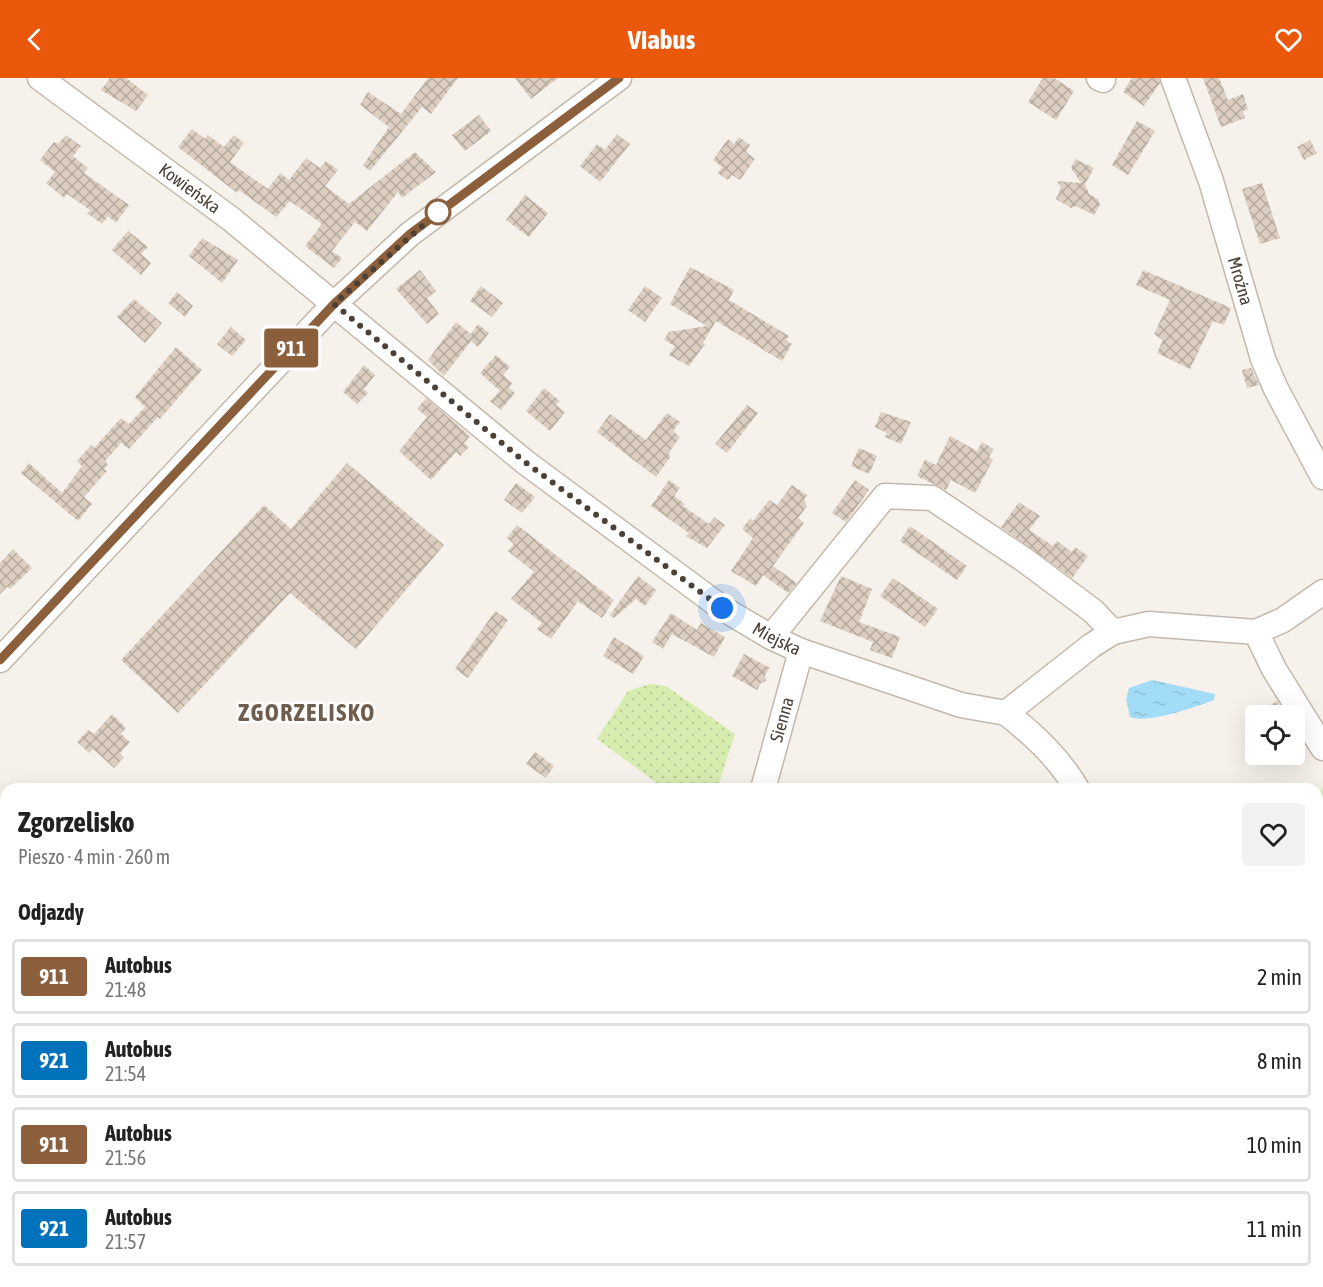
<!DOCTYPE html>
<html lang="pl">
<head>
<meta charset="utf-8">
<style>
  :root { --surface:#fff; --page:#f2f2f2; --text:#222; --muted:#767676; --line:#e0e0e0; --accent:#ea580c }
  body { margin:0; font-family:"Asap Condensed",sans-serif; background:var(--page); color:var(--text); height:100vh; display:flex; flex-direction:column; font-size:22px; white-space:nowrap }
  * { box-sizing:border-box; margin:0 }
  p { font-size:20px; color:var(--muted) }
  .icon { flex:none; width:33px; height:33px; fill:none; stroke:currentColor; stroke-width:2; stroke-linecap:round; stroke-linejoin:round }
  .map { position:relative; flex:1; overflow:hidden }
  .drawer { position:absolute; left:0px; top:705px; width:1323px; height:504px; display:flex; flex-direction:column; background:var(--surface); border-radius:18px 18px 0 0; box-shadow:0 6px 24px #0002 }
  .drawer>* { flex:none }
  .badge { padding:0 12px; border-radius:4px; font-size:21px; line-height:39px }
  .buttons { position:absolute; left:1245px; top:627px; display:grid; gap:12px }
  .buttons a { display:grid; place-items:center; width:60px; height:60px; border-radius:6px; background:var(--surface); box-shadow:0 6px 24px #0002; font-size:30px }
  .you { position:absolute; width:30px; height:30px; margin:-15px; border:4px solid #fff; border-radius:50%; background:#1a73e8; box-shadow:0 0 0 9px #1a73e833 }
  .map>.badge { position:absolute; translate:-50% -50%; box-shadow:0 0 0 3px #fff }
  h2 { padding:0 18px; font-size:22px; line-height:54px }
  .round { display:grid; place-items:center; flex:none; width:63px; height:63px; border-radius:6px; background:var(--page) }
  .overview { display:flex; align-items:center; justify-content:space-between; height:102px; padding:0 18px }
  h1 { font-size:28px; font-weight:700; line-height:45px }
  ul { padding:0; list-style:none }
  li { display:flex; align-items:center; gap:18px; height:75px; margin:0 12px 9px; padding:0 6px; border:3px solid var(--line); border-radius:6px }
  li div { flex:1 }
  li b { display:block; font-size:22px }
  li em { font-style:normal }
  li .badge { min-width:66px; font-weight:700; text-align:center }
  header { display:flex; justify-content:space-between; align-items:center; height:78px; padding:0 18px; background:var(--accent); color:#fff; font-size:27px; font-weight:700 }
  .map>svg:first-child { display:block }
  .grass { fill:url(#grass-dots) }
  .forest { fill:url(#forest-firs) }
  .water { fill:url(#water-ripples) }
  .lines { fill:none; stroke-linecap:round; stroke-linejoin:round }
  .stream { stroke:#a3dcf7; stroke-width:5 }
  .building { fill:url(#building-cross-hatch) }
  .minor-casing { stroke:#c3b8ab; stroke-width:27 }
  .minor { stroke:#fff; stroke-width:24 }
  .line-casing { stroke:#fff; stroke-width:14 }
  .line { stroke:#8b5e3c; stroke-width:9 }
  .walk { stroke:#4b4137; stroke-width:6; stroke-dasharray:0 10.8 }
  .stop-dot { fill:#fff; stroke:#8b5e3c; stroke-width:3 }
  .labels { text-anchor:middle; stroke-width:5; stroke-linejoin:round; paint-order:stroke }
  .street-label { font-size:18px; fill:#4b4137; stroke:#fff }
  .district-label { font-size:24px; font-weight:bold; letter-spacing:1.5px; fill:#6f5e4d; stroke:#fff }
</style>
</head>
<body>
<header><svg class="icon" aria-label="back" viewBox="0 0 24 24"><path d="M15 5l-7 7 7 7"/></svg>Viabus<svg class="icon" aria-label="heart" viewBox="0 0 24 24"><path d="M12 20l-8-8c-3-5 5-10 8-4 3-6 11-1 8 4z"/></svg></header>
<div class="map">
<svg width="1323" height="1209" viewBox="0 0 1323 1209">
  <defs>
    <pattern id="grass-dots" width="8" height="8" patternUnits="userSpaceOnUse" patternTransform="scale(1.5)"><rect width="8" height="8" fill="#d7edb0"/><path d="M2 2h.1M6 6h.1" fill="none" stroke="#bacc98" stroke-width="1.8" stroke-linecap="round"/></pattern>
    <pattern id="forest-firs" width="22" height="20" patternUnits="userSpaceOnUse" patternTransform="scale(1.5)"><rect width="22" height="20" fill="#d7edb0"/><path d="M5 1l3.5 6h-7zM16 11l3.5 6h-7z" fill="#bacc98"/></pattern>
    <pattern id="water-ripples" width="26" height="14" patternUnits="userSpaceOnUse" patternTransform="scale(1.5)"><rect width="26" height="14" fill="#a3dcf7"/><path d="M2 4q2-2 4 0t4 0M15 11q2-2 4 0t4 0" fill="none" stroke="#8ebed4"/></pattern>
    <pattern id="building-cross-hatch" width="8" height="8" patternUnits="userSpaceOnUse" patternTransform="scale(1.5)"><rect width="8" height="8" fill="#dccfc1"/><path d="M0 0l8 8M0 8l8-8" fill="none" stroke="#b4aa9e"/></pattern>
  </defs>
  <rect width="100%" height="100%" fill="#f6f1ea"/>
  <polygon class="grass" points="650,606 666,608 735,656 717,711 665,711 597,661 628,613"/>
  <g class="forest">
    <polygon points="1323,708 1323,835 1317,830 1317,726"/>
    <polygon points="1323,886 1323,1084 1317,1076 1317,926"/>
    <polygon points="1318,1138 1323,1147 1323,1209 1260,1209 1262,1203 1317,1203"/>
    <polygon points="798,1203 1117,1203 1129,1209 816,1209"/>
  </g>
  <path class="water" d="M1152,602L1215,616L1214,622C1194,629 1150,646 1130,639L1126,621L1129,610Z"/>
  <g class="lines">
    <g class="stream">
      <polyline points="1317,1044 1323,1038"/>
      <polyline points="1093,1203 1104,1209"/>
      <polyline points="825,1209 828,1203"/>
    </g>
  </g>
  <g class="building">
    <polygon points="110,0 126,0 148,17 136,33 101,12"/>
    <polygon points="428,0 458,0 431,36 422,29 370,93 363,87 389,49 360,27 368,14 401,36"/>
    <polygon points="515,0 558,0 531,21"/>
    <polygon points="1043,0 1054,0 1074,13 1056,42 1028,24"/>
    <polygon points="1132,0 1159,0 1160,5 1144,28 1123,14"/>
    <polygon points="1203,0 1219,0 1228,22 1243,16 1248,31 1243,33 1245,40 1221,49"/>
    <polygon points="479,37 491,53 465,73 452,57"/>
    <polygon points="1137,43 1155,53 1128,97 1112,87"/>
    <polygon points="192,51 205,61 208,57 224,69 234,57 244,65 230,84 268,111 280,95 289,102 306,80 320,90 326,83 338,92 325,108 349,126 415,74 436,94 402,120 398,114 367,153 355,144 332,173 342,180 334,190 305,168 322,146 290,123 276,139 239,112 237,115 178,69"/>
    <polygon points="617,56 630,66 600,104 580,88 597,66 605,72"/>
    <polygon points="66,57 81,68 73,78 88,90 84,95 129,127 116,145 108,138 102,146 87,135 90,132 67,116 64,120 46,105 55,94 40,82 54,64 58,66"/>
    <polygon points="739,59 750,67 746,74 755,81 740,102 732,97 728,102 718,95 722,89 713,82 728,61 734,66"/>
    <polygon points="1310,62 1317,75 1304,82 1297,69"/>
    <polygon points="1075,81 1094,90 1085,106 1089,116 1098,121 1100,127 1094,137 1076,128 1071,130 1056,121 1061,110 1057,103 1081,105 1071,90"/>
    <polygon points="1262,105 1280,160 1260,166 1242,111"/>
    <polygon points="525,117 548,135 529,159 506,142"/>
    <polygon points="128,153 148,169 141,176 151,185 141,197 112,172"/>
    <polygon points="202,160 238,182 222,205 189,178"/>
    <polygon points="690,189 734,212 729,222 789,258 786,262 792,266 782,283 716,243 703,265 705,266 689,288 669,277 675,268 664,262 669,254 707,248 670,226"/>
    <polygon points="420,192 436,213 427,220 439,236 427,246 396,211"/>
    <polygon points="1143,192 1231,230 1224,247 1213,243 1190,291 1157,275 1163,262 1154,256 1170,222 1136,207"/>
    <polygon points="481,208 503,225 492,239 470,223"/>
    <polygon points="645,208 662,220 645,244 628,232"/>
    <polygon points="177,214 193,228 185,239 168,225"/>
    <polygon points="134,221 162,245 145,265 117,239"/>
    <polygon points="456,244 471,256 478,246 489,255 478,269 471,263 444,298 428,282"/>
    <polygon points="231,249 246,262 232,278 217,266"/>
    <polygon points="176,269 202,292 160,341 158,339 129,371 121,365 105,383 108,387 104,391 107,393 84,419 92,426 78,443 21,395 29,385 62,415 82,388 77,383 91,367 94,370 121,340 129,346 145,329 135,319"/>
    <polygon points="496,277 510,289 503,297 512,305 509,310 515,315 501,332 490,323 500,313 480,295"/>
    <polygon points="364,287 375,297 364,311 368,315 357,326 343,314"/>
    <polygon points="1251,290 1259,307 1247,310 1242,292"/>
    <polygon points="544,310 560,323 556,327 565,334 550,353 526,333"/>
    <polygon points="426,320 470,358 464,365 469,369 460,378 456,374 431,402 399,373 427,339 417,331"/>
    <polygon points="747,327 758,335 727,375 715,366"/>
    <polygon points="881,334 911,344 901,366 885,359 887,355 875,349"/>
    <polygon points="667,335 680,344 673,353 680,359 668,376 671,378 656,399 597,354 610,336 646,362"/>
    <polygon points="950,358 977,373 982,364 994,371 989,379 993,382 975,415 951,402 946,412 917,398 925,382 936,387"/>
    <polygon points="859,370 877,378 869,396 851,388"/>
    <polygon points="347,385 444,467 356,571 290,515 178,635 121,582 264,427 291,451"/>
    <polygon points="669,402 680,410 674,418 685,426 683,428 709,446 714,439 725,447 707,470 686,458 689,455 651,428"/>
    <polygon points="855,402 869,412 846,444 832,435"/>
    <polygon points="516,405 535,419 522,435 504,422"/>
    <polygon points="792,407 807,417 804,421 807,428 798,440 804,445 773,488 797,505 788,515 763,497 756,508 731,493 753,460 742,451 750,440 753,443 769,422 777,427"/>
    <polygon points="1019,424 1040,438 1029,452 1053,468 1057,463 1072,474 1075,469 1088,478 1072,500 1001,449"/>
    <polygon points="517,447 614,522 602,540 578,523 551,561 537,551 542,545 511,521 534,494 508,473 514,466 507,460"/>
    <polygon points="910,448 967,488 957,502 900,463"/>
    <polygon points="13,471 32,490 10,511 7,509 0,516 0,485"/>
    <polygon points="638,498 656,512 645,528 636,521 614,540 610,537"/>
    <polygon points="841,498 872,511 859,544 900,559 892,580 870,572 873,564 820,543"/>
    <polygon points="893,500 938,531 925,549 880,518"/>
    <polygon points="495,533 508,542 468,600 455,591"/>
    <polygon points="671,535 697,552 701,545 725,559 714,579 672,556 663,571 652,564"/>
    <polygon points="614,559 644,578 633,596 603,578"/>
    <polygon points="744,576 770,590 765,597 766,603 761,605 757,612 732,598"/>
    <polygon points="1277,623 1286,638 1253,638"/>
    <polygon points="112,636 126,650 121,656 130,664 120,675 124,679 114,690 93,671 89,675 77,664 88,652 94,656"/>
    <polygon points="535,674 554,688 546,700 526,686"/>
  </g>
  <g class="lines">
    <defs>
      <g id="minor">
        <path id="s1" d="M40,0L231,141L525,384L722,530L771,559L801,573L961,627L1006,635L1091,568L1113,554L1149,546L1256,554L1283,542L1323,514"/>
        <polyline points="1099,0 1103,2"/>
        <path id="s2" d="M1173,0L1211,103L1263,281L1276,311L1323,399"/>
        <polyline points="1256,554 1274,591 1323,670"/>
        <polyline points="771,559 885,418 932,420 1023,481 1093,533 1113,554"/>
        <polyline points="0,582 334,226 410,156 619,0"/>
        <path d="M1006,635C1034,657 1059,680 1077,711"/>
        <path id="s3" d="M763,711L801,573"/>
        <polyline points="0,817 6,821"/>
        <polyline points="0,921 6,913"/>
        <polyline points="0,996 6,1000"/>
        <polyline points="288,1203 296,1209"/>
        <polyline points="543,1203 551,1209"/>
        <polyline points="372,1209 376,1203"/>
        <polyline points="503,1209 508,1203"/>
        <polyline points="712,1209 713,1203"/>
      </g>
    </defs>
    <use href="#minor" class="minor-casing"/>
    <use href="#minor" class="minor"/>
  </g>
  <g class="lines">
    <defs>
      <polyline id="line" points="0,582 334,226 410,156 619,0"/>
    </defs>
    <use href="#line" class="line-casing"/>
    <use href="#line" class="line"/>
    <polyline class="walk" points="438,134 334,226 525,384 722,530"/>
  </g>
  <circle class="stop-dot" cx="438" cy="134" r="12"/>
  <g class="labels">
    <g class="street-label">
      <text dy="6" stroke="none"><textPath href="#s1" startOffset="186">Kowieńska</textPath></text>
      <text dy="6" stroke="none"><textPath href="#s2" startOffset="214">Mroźna</textPath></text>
      <text dy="6" stroke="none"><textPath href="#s1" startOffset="927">Miejska</textPath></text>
      <text dy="6" stroke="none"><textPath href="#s3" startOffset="72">Sienna</textPath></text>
    </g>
    <g class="district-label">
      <text x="307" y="643">ZGORZELISKO</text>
    </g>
  </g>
</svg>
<div class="buttons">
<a><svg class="icon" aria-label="locate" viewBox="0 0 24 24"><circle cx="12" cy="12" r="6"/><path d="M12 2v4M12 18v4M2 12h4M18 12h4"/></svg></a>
</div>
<div class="you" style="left:722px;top:530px"></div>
<b class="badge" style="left:291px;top:270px;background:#8b5e3c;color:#fff">911</b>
<section class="drawer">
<div class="overview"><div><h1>Zgorzelisko</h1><p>Pieszo · 4 min · 260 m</p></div><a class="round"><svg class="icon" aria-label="heart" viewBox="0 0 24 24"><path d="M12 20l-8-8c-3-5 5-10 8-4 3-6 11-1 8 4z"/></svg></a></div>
<h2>Odjazdy</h2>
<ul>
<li><span class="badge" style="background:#8b5e3c;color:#fff">911</span><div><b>Autobus</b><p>21:48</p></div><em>2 min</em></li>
<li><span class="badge" style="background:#0072bc;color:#fff">921</span><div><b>Autobus</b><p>21:54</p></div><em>8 min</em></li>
<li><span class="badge" style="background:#8b5e3c;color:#fff">911</span><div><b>Autobus</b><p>21:56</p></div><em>10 min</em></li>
<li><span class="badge" style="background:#0072bc;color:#fff">921</span><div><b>Autobus</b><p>21:57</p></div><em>11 min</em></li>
</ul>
</section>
</div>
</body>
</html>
